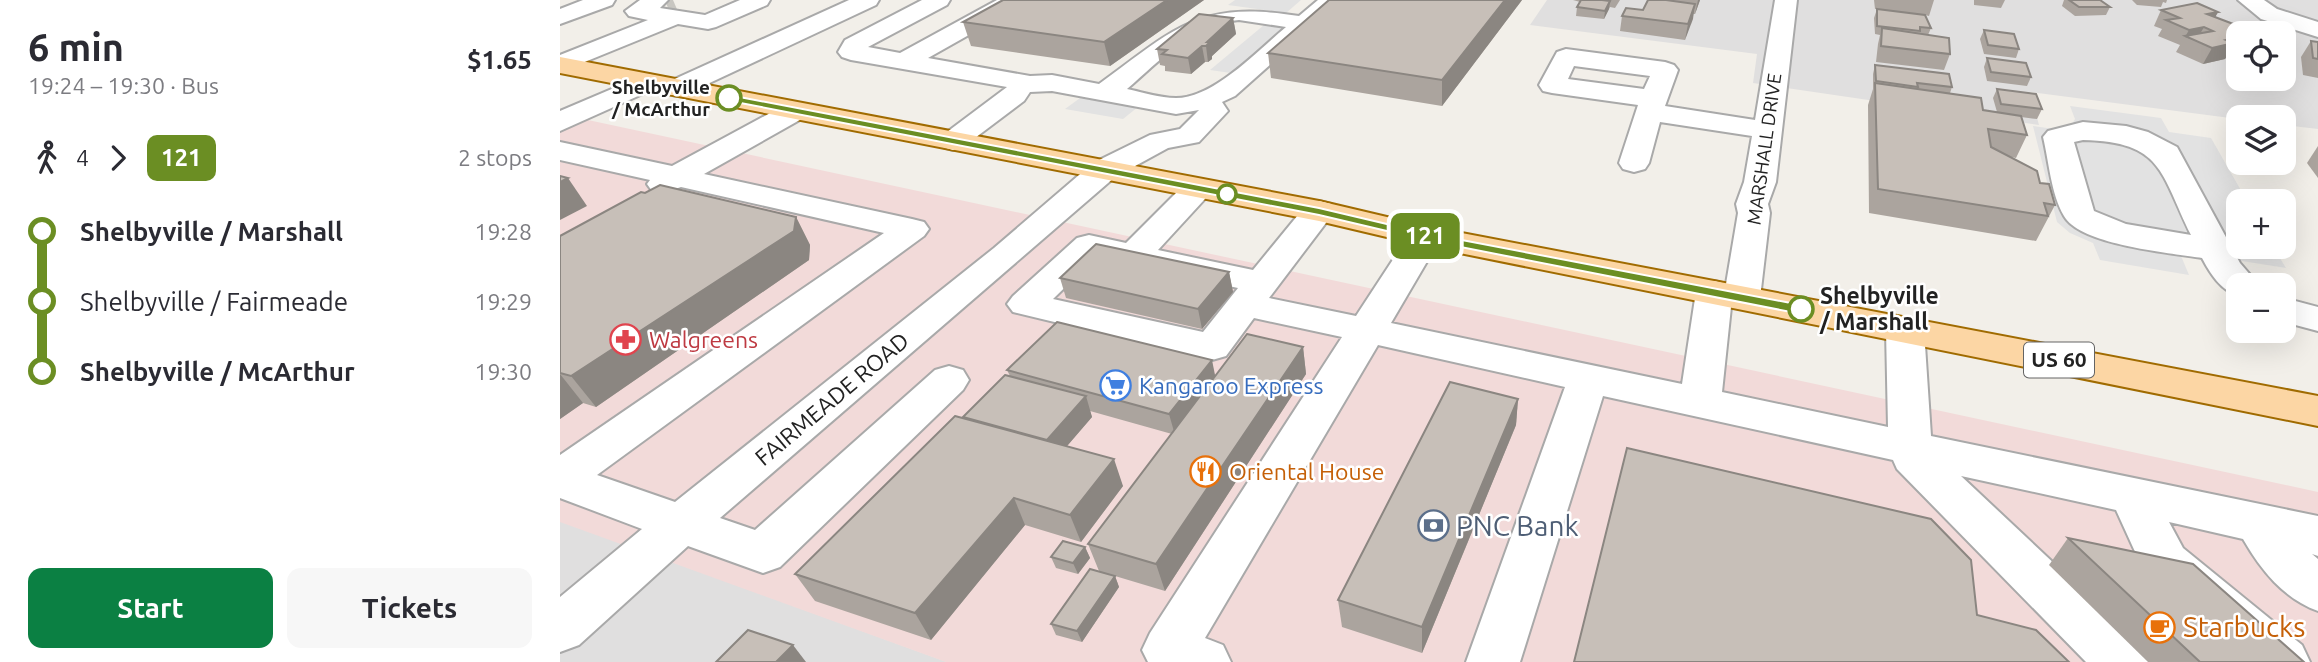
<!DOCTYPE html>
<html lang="en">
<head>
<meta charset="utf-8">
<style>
  :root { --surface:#fff; --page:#f7f7f7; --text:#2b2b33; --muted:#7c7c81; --accent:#0b8043 }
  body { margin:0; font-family:Ubuntu,sans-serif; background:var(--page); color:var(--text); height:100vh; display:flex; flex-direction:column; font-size:26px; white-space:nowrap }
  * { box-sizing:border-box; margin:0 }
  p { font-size:23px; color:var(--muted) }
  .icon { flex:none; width:38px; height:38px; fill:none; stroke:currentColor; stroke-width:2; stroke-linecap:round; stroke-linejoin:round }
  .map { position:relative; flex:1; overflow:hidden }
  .details { display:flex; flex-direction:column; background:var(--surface); width:560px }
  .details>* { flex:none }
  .badge { padding:0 14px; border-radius:10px; font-size:24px; line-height:46px }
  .controls { position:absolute; left:1666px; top:21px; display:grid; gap:14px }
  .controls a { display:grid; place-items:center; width:70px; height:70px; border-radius:14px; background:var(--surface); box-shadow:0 7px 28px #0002; font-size:35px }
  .map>.badge { position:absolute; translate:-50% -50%; box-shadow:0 0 0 4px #fff }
  .legs { display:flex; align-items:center; gap:10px; height:77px; padding:0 28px; font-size:23px }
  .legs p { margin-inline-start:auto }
  .headline { display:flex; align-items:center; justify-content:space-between; height:119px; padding:0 28px }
  h1 { font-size:38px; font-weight:700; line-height:52px }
  .button { display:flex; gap:14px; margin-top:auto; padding:14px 28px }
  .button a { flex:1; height:80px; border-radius:14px; background:var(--accent); color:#fff; font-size:28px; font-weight:700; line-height:80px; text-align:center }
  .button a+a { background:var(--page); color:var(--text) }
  ul { padding:0 28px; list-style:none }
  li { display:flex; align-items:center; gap:24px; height:70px; font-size:26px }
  li i { display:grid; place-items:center; width:10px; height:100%; margin:0 9px; background:currentColor }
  li i::after { content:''; width:18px; height:18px; margin:-9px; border:5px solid; border-radius:50%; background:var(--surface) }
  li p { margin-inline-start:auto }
  li:first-child i { background:linear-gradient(#0000 50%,currentColor 0) }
  li:last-child i { background:linear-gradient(currentColor 50%,#0000 0) }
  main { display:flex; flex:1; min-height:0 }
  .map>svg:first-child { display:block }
  .residential { fill:#e0dfdf; fill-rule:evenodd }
  .commercial { fill:#f2dad9 }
  .parking { fill:#e2e2e2 }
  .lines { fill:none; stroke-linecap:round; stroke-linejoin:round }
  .minor-tunnel { stroke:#c8c6c1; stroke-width:25; stroke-dasharray:25 12; stroke-linecap:butt }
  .minor-casing { stroke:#a9a9a9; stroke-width:4 }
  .major-casing { stroke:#a06b00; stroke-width:4 }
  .minor { fill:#fff; fill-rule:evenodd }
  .major { fill:#fcd6a4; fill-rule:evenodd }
  .wall { fill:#aba49e }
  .shaded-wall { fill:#8b8681 }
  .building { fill:#c7bfb8; stroke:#8b8681; stroke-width:2 }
  .line-1 { fill:#6b8e23; stroke:#fff; stroke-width:2 }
  .stop-1-dot { fill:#fff; stroke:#6b8e23; stroke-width:3.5 }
  .labels { text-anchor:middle; stroke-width:5; stroke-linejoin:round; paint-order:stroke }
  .far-stop-label { font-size:19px; font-weight:bold; fill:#222; stroke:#fff; text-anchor:end }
  .far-street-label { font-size:19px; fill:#222; stroke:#fff }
  .shield { fill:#fff; stroke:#646464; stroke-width:2 }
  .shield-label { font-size:21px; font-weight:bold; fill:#222 }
  .stop-label { font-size:23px; font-weight:bold; fill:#222; stroke:#fff; text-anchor:start }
  .health-label { font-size:23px; fill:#be3a42; stroke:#fff; text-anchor:start }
  .shop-label { font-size:23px; fill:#366cbe; stroke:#fff; text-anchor:start }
  .street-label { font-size:23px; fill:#222; stroke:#fff }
  .food-label { font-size:23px; fill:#c56008; stroke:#fff; text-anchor:start }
  .near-service-label { font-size:28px; fill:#4e5e75; stroke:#fff; text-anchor:start }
  .near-food-label { font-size:28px; fill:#c56008; stroke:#fff; text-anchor:start }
</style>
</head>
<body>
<main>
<section class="details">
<div class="headline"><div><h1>6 min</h1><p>19:24 – 19:30 · Bus</p></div><b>$1.65</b></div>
<div class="legs"><svg class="icon" aria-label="walk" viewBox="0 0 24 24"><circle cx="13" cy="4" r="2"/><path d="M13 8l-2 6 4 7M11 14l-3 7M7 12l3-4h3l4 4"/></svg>4<svg class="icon" aria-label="forward" viewBox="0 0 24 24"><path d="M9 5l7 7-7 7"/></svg><b class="badge" style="background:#6b8e23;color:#fff">121</b><p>2 stops</p></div>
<ul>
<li><i style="color:#6b8e23"></i><b>Shelbyville / Marshall</b><p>19:28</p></li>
<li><i style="color:#6b8e23"></i><span>Shelbyville / Fairmeade</span><p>19:29</p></li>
<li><i style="color:#6b8e23"></i><b>Shelbyville / McArthur</b><p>19:30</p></li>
</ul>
<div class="button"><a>Start</a><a>Tickets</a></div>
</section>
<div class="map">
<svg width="1758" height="662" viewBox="0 0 1758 662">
  <rect width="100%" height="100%" fill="#f2efe9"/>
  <g class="residential">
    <path d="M987,0H1758V129L1724,125V117L1678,119L1470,92L1479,125L1193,83L1197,54L970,25ZM1678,33H1724V79H1678Z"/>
    <polygon points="0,521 387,662 0,662"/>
  </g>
  <polygon class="commercial" points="0,114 1758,492 1758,662 386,662 0,522"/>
  <g class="parking">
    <polygon points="675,0 741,0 726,13 668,5"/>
    <polygon points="704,25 750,31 699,77 650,70"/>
    <polygon points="538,85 594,94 563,119 505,109"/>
    <polygon points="1510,106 1601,118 1609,132 1651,138 1687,201 1678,201 1678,247 1713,247 1726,268 1619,251 1629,275 1540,260 1533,243 1510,233 1497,222 1473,126 1494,129 1511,126 1515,119"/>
  </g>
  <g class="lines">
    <polyline class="minor-tunnel" points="106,3 113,0"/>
    <defs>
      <g id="minor">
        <polygon points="23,0 55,0 52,5 0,24 0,9"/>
        <polygon points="80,0 108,0 100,8 145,15 180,0 210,0 207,5 156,27 148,29 118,24 0,72 0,55 88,20 69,16 65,11"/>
        <polygon points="289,0 319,0 316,5 126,94 117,96 108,94 104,88 108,82"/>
        <path d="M362,0H390L387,5L308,47L340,53L437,0H465L462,5L368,58L470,76L492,75L539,84C615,29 637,0 739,16L758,0H783L675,96L662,102L668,111L639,142L608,148L555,177L160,518L195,530L375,370L389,366L403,370L409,380L403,390L220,567L203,573L128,546L19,645L0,652V597L82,529L0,498V455L324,233L121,187L103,193L92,191L87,184L90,180L0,160V142L112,166L225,105L235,103L245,105L249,111L245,117L144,174L352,219L364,222L369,229L364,236L37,475L115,502L434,248L533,163L590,135L620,129L639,110L616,114L492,91L470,92L464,101L403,147L393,150L383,147L378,141L383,135L447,87L291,60L282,57L278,52L285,40ZM679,20L726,27C698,50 654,98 616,98C600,98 582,92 567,89C600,61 633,23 679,20Z"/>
        <path d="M1215,0H1237L1216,182L1208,204L1210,213L1200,298L1195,306L1182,309L1171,307L1162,392L1328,427L1326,330L1331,321L1345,318L1359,321L1364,330L1371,436L1758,516V556L1752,554L1758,559V611C1723,598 1701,570 1683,539L1609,522L1623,548L1742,645L1750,662H1684L1587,578L1556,510L1401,476L1581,645L1589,662H1526L1337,469L1333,460L1043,396L960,662H906L1005,387L818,345L645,638L663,645L671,662H588L582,650L590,633L782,337L694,318L666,356L652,360L453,312L447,304L453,296L517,238L529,235L566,243L628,181L639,179L650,181L655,188L598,250L693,270L747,204L759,201L771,204L775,211L709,298L796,316L853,229L865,226L877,229L882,236L831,323L1122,384L1136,292L1141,284L1154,281L1166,284L1178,213L1176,204L1184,182L1192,136L1100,122L1089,163L1085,169L1074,172L1063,169L1059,163L1078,105L992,93L983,91L979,85L997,52L1006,49L1105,62L1114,65L1118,70L1105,106L1195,120ZM1014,66L1090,76L1084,89L1008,79ZM536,257L678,288L643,332L493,299Z"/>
        <polygon points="1678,0 1704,0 1717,9 1758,22 1758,37 1701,19"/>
        <polygon points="87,74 96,76 100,82 96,88 0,131 0,111"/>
        <path d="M1523,122L1566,126L1588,132L1617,147L1680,263L1699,285H1678V295C1661,291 1650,273 1642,258C1611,253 1520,245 1504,216C1491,194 1489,162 1483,137L1488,131ZM1523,140C1603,142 1600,172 1631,235L1566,224L1534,211L1514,142Z"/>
        <polygon points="1724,298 1758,307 1758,331 1724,322"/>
      </g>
      <polygon id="major" points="0,57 759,201 865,226 1758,396 1758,426 865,246 759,221 0,73"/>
    </defs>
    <use href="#minor" class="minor-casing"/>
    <use href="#major" class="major-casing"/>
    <use href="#minor" class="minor"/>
    <use href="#major" class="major"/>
  </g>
  <g class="wall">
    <polygon points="644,0 550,66 411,46 403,22"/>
    <polygon points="962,0 882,106 711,78 708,53"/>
    <polygon points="1013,0 1060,0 1055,8 1050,7 1044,19 1016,16 1017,7 1020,2"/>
    <polygon points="1088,0 1140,0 1135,14 1133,14 1125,40 1060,31 1062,16 1083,10"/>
    <polygon points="1314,0 1374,0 1369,16 1365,15 1371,28 1368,35 1390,54 1384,70 1316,62 1318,44 1320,35 1315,34 1314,18 1317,9 1315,9"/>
    <polygon points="1414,0 1445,0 1441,8 1414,5"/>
    <polygon points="1504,0 1540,0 1550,7 1546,15 1515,16 1502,6"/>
    <polygon points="1572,0 1607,0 1606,3 1603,2 1601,7 1577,5"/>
    <polygon points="1601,10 1658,12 1655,17 1669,53 1665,59 1643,64 1616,52 1620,45 1598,36 1602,29 1594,26"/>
    <polygon points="673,18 676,34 652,56 652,59 648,62 645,62 631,74 605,71 605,66 600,65 597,49"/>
    <polygon points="1424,30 1459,49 1456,58 1424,54 1420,39"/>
    <polygon points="1751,41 1758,42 1758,78 1743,75 1741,57"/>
    <polygon points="1427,58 1471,77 1467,86 1427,81 1424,67"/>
    <polygon points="1315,65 1392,87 1390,93 1423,110 1437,112 1433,98 1437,89 1482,109 1477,119 1461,117 1467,135 1456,158 1451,157 1480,183 1495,205 1476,241 1309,213 1308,105 1313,89 1313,74"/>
    <polygon points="1758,146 1758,178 1747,163"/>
    <polygon points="236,217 250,245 249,260 36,407 23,403 0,419 0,236"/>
    <polygon points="669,272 673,292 642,329 506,298 500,278"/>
    <polygon points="743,347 746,374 605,591 555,576 559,587 522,642 496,635 491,624 539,571 528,544 612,434 530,411 532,417 507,446 563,486 521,542 465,525 371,640 255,601 235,574 404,419 403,417 450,376 447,370 655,376"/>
    <polygon points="958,399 956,425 862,653 782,627 778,600"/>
    <polygon points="1508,538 1744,662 1588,662 1489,565"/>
    <polygon points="525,547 530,558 518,574 496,568 491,557"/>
  </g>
  <g class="shaded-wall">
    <polygon points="607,0 644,0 550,66 544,42"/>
    <polygon points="945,0 962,0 882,106 882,80"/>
    <polygon points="1138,0 1140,0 1135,14"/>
    <polygon points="1050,1 1049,9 1044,19 1045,11"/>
    <polygon points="1135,4 1133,19 1125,40 1128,24"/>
    <polygon points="1658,12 1650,27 1644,27 1636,41 1625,37 1629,30 1647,14"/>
    <polygon points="673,18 676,34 652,56 652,59 648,62 646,46 647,42"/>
    <polygon points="1678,37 1678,51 1669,53 1665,59 1643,64 1652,48 1666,40"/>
    <polygon points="642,46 645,62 631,74 628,58"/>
    <polygon points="8,178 27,206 0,220 0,182"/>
    <polygon points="236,217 250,245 249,260 36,407 11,376"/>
    <polygon points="669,272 673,292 642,329 638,309"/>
    <polygon points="743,347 746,374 605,591 596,564"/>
    <polygon points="652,360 656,380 615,435 609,414"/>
    <polygon points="0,374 23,403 0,419"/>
    <polygon points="526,396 532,417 495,460 487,440"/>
    <polygon points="958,399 956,425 862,653 862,627"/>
    <polygon points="554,459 563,486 521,542 510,515"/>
    <polygon points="454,498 465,525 371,640 355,613"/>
    <polygon points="525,547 530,558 518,574 513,563"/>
    <polygon points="555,576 559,587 522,642 517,631"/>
    <polygon points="233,645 246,662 216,662"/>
  </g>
  <g class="building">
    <polygon points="443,0 607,0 544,42 403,22"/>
    <polygon points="769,0 945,0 882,80 708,53"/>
    <polygon points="1021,0 1042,0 1050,1 1045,11 1017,7"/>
    <polygon points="1088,0 1106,0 1135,4 1128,24 1062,16 1066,8 1083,10"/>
    <polygon points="1509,0 1540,0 1550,7 1519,7"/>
    <polygon points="1637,3 1658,12 1647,14 1697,33 1678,33 1678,37 1666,40 1674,43 1652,48 1625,36 1653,31 1644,27 1629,30 1606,20 1620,18 1601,10"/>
    <polygon points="1317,9 1365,15 1371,28 1360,27 1360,31 1317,26"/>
    <polygon points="639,14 673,18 647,42 650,42 646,46 642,46 628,58 602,54 607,50 597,49"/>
    <polygon points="1322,28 1389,38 1390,54 1321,46"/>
    <polygon points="1424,30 1454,34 1459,49 1428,45"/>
    <polygon points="1751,41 1758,42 1758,59 1753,58"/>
    <polygon points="1427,58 1466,63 1471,77 1431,72"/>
    <polygon points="1315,65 1389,74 1392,87 1357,83 1358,87 1316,81"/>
    <polygon points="1315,83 1421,98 1423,110 1461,116 1467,135 1428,129 1431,147 1477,171 1480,183 1489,184 1495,205 1484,203 1488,216 1318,189"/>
    <polygon points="1437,89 1476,94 1482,109 1441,104"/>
    <polygon points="0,176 8,178 0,182"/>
    <polygon points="100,185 236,217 234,231 11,376 0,373 0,236 81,192 85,193"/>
    <polygon points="536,244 669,272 638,309 500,278"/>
    <polygon points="497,322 652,360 609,414 447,370"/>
    <polygon points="687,334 743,347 596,564 528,544"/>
    <polygon points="445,375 526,396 487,440 403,417"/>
    <polygon points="890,382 958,399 862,627 778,600"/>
    <polygon points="395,416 554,459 510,515 454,498 355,613 235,574"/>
    <polygon points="1067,448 1371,519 1411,560 1417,615 1476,630 1509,662 1014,662"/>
    <polygon points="1508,538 1633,564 1744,662 1640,662"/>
    <polygon points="503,541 525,547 513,563 491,557"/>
    <polygon points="530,569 555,576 517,631 491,624"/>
    <polygon points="188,630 233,645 216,662 156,662"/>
  </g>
  <polygon class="line-1" points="169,95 759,208 865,233 1241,305 1247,309 1241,314 865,240 759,215 165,100 164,98"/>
  <defs>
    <symbol id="pharmacy-ring" viewBox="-11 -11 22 22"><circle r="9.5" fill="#fff" stroke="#e0444e" stroke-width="1.5"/><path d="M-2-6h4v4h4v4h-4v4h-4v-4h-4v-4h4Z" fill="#e0444e"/></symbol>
    <symbol id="supermarket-ring" viewBox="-11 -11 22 22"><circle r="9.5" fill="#fff" stroke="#3f7fe0" stroke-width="1.5"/><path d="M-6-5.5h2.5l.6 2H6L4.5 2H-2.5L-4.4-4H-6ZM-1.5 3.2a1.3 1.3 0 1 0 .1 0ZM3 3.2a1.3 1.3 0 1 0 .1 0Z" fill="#3f7fe0"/></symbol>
    <symbol id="restaurant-ring" viewBox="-11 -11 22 22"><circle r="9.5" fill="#fff" stroke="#e8710a" stroke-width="1.5"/><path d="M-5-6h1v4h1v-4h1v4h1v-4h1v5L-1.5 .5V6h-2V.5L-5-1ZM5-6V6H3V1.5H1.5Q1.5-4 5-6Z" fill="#e8710a"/></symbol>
    <symbol id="bank-ring" viewBox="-11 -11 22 22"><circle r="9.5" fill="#fff" stroke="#5c6f8a" stroke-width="1.5"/><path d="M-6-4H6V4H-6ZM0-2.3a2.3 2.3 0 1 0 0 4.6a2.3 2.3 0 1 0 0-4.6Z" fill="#5c6f8a"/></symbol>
    <symbol id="cafe-ring" viewBox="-11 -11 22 22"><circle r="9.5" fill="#fff" stroke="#e8710a" stroke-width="1.5"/><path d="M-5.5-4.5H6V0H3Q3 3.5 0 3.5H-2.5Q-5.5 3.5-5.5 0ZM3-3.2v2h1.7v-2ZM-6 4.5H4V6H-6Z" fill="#e8710a"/></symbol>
  </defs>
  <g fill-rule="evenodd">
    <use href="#pharmacy-ring" x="48" y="322" width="35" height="35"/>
    <use href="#supermarket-ring" x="538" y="368" width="35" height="35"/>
    <use href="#restaurant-ring" x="628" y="454" width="35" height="35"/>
    <use href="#bank-ring" x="856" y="508" width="35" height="35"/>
    <use href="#cafe-ring" x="1582" y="610" width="35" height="35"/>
  </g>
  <g class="stop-1-dot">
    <circle cx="169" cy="98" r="12"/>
    <circle cx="667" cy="194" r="9"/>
    <circle cx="1241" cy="309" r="12"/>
  </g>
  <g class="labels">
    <g class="far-stop-label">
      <text x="150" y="94">Shelbyville<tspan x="150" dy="22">/ McArthur</tspan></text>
    </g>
    <g class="far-street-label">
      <text transform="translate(1204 149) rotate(-82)" y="7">MARSHALL DRIVE</text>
    </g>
    <rect class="shield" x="1464" y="342.5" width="70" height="35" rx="5"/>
    <g class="shield-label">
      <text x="1499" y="367">US 60</text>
    </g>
    <g class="stop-label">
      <text x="1260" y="304">Shelbyville<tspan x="1260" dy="26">/ Marshall</tspan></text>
    </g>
    <g class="health-label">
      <text x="89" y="348">Walgreens</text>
    </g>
    <g class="shop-label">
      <text x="579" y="394">Kangaroo Express</text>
    </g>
    <g class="street-label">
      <text transform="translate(272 399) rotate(-40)" y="8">FAIRMEADE ROAD</text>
    </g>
    <g class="food-label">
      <text x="669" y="480">Oriental House</text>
    </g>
    <g class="near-service-label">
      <text x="896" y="536">PNC Bank</text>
    </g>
    <g class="near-food-label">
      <text x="1623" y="637">Starbucks</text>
    </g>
  </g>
</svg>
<div class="controls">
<a><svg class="icon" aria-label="locate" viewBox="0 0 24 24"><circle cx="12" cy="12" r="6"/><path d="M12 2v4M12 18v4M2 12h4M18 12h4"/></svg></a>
<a><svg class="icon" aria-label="layers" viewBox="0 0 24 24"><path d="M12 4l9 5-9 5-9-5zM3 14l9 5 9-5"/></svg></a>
<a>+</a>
<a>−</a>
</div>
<b class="badge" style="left:865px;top:236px;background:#6b8e23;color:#fff">121</b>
</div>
</main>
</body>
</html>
